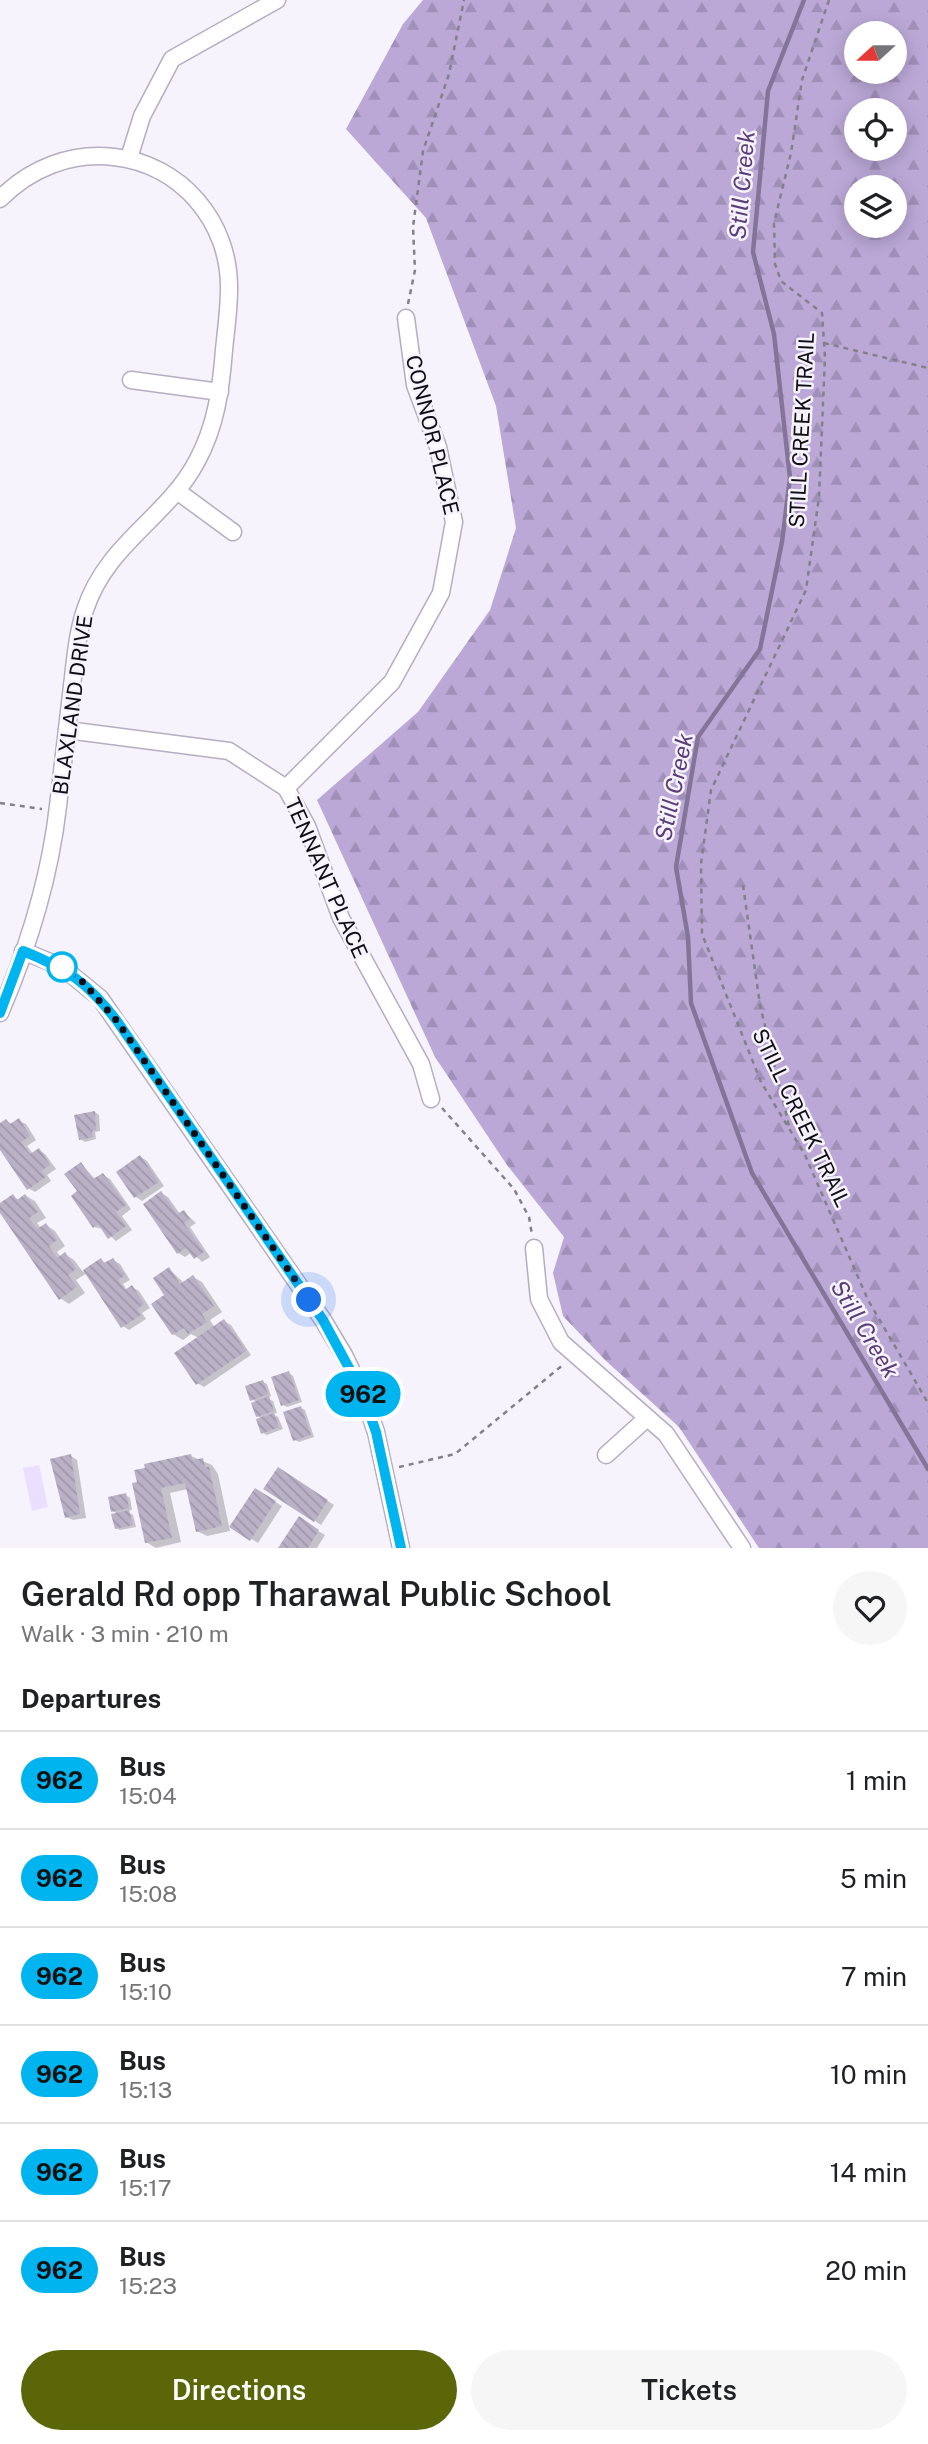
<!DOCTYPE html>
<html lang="en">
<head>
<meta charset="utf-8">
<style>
  :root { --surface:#fff; --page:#f6f6f6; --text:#202124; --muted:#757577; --line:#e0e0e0; --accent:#5b6608 }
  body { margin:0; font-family:"Public Sans",sans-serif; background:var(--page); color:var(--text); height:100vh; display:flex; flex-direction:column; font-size:26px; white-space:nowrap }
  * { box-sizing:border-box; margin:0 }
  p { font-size:23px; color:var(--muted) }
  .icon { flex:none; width:38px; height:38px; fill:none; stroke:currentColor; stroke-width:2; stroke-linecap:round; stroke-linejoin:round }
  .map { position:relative; height:1548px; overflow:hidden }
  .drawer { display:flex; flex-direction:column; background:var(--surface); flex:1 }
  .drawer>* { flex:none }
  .badge { padding:0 14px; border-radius:23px; font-size:24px; line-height:46px }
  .needle { width:46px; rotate:249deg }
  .fabs { position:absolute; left:844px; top:21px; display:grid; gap:14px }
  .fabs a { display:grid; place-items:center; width:63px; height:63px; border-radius:50%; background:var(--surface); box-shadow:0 4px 18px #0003; font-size:35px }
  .you { position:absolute; width:35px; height:35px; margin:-18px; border:5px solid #fff; border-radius:50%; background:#1a73e8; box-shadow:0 0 0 10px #1a73e833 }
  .map>.badge { position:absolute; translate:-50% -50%; box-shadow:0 0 0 4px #fff }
  h2 { padding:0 21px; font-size:26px; line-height:63px }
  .round { display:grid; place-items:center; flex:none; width:74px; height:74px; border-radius:37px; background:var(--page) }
  .summary { display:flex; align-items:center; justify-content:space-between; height:119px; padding:0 21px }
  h1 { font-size:33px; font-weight:600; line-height:52px }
  .action { display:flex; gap:14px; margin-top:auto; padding:14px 21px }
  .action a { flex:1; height:80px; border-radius:42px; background:var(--accent); color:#fff; font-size:28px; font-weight:600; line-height:80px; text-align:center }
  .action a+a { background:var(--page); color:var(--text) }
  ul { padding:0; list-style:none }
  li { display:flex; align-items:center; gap:21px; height:98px; padding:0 21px; border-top:2px solid var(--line) }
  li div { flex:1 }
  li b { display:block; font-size:26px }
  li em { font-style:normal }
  li .badge { min-width:77px; font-weight:700; text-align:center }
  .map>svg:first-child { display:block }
  .forest { fill:url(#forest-firs); fill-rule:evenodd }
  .green { fill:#ebdfff }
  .shadow { fill:#0003 }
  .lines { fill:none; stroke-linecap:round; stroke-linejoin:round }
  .stream { stroke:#847598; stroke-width:4.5 }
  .building { fill:url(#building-back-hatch) }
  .minor-casing { stroke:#b5adc2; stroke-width:19 }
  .path { stroke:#838088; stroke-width:2.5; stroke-dasharray:5 5; stroke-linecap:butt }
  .minor { stroke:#fff; stroke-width:16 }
  .line-casing { stroke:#fff; stroke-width:16 }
  .line { stroke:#00b5ef; stroke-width:10 }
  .walk { stroke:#100d14; stroke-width:7; stroke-dasharray:0 12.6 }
  .stop-dot { fill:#fff; stroke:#00b5ef; stroke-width:3.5 }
  .labels { text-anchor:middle; stroke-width:5; stroke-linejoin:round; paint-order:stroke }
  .street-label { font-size:21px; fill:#100d14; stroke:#f7f3fd }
  .water-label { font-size:23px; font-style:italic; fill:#5a3e7a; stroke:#f7f3fd }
</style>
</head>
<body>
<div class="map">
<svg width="928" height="1548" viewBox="0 0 928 1548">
  <defs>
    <pattern id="forest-firs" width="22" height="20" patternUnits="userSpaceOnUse" patternTransform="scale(1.75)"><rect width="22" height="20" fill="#bba8d7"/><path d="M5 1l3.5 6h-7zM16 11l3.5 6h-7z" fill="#a08fb8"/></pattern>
    <pattern id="building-back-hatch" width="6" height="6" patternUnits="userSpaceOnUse" patternTransform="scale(1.75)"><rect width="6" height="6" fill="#bab1c7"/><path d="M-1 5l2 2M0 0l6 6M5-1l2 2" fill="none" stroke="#9f97aa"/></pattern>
  </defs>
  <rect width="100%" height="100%" fill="#f7f3fd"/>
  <path class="forest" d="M423,0H928V1548H759L679,1427L605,1360L563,1316L553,1273L564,1237L507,1165L435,1057L317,800L418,712L490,610L516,528L496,406L426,218L346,129L403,24ZM856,33H894V72H856ZM856,110H894V149H856ZM856,187H894V226H856Z"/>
  <polygon class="green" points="39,1465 48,1507 32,1511 23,1468"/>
  <g class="shadow">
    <polygon points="95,1112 99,1115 100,1131 95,1132 96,1139 85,1142 80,1139"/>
    <polygon points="6,1121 13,1125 19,1121 26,1124 36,1140 27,1146 33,1154 39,1150 45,1154 56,1169 47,1175 51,1181 35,1192 28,1188 0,1147 0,1125"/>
    <polygon points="141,1157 147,1161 164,1186 142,1201 136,1197 119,1172"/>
    <polygon points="81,1164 96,1180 103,1175 110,1179 131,1209 122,1216 132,1230 116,1241 103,1229 94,1227 79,1192"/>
    <polygon points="161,1193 168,1197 180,1214 184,1212 196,1223 190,1227 210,1257 202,1262 192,1252 185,1257 178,1253"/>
    <polygon points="13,1196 19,1200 26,1196 35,1201 46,1218 37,1223 41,1228 46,1225 55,1231 65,1246 57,1252 61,1257 65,1254 74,1260 83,1272 101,1260 107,1264 113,1260 120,1264 130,1280 123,1284 127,1290 132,1287 139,1291 150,1308 142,1313 146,1319 129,1330 123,1326 87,1273 76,1280 85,1293 69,1304 60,1298 0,1210 0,1205"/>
    <polygon points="169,1269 184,1283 193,1277 202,1282 222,1312 210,1320 215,1328 224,1321 231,1325 251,1355 204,1387 197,1383 199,1338 191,1334 183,1340 173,1334 166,1295"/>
    <polygon points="289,1373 293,1376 302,1402 287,1407 283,1405"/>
    <polygon points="263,1382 267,1384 271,1396 267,1398 273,1401 277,1413 273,1414 278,1417 283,1429 267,1435 263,1433 262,1419 257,1416 257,1402 251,1399"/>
    <polygon points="301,1408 305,1410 314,1437 299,1442 295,1440"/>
    <polygon points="71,1456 77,1460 86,1518 73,1520 67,1517"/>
    <polygon points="191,1456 212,1465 218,1474 230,1531 207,1536 197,1531 188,1489 170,1493 181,1542 156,1548 146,1542 134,1484"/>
    <polygon points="285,1473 334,1505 321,1525 315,1521"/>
    <polygon points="256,1490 282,1506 258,1543 232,1527"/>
    <polygon points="126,1495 130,1498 132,1510 127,1511 133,1515 136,1527 120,1530 116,1528 119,1515 113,1511"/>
    <polygon points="299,1519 325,1535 317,1548 280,1548"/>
  </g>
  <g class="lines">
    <polyline class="stream" points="804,0 768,91 753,252 774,334 790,478 782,542 760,649 698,737 676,867 688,937 691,1003 752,1173 928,1469"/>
  </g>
  <g class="building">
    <polygon points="95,1111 96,1130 92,1131 93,1137 79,1140 74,1115"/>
    <polygon points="19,1118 30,1136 21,1142 30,1154 39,1148 50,1165 41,1171 46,1177 27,1190 0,1150 0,1123 6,1119 10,1124"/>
    <polygon points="140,1155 159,1182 134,1198 116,1172"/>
    <polygon points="81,1162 93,1179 103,1173 126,1205 116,1212 126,1226 108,1239 98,1224 93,1228 71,1196 77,1191 64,1174"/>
    <polygon points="161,1191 177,1214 184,1210 190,1219 184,1223 204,1252 194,1259 186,1248 177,1254 143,1204"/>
    <polygon points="13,1194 17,1200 25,1194 38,1212 29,1218 37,1229 46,1223 57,1240 49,1246 57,1258 65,1252 76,1269 68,1275 77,1287 59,1300 0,1213 0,1203"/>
    <polygon points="101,1258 104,1263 113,1258 125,1275 118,1280 125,1290 132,1285 144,1304 137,1309 141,1315 121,1328 83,1270"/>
    <polygon points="169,1267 180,1284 193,1275 214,1306 202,1314 207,1322 188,1334 184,1328 172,1335 151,1304 164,1295 153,1278"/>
    <polygon points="224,1319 246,1351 196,1385 174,1353"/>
    <polygon points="289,1371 299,1400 281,1406 271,1377"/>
    <polygon points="263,1380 268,1394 250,1401 245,1386"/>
    <polygon points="269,1396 274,1411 256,1417 251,1403"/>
    <polygon points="301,1406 311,1435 293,1441 283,1412"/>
    <polygon points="274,1413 279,1427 261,1434 256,1419"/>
    <polygon points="71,1454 80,1514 65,1518 50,1459"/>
    <polygon points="191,1454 193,1460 203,1458 205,1467 209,1467 222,1526 196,1532 185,1483 161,1488 172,1538 145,1543 132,1483 137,1482 134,1470 145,1468 144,1464"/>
    <polygon points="278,1467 328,1500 314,1522 263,1489"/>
    <polygon points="255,1488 276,1501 250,1541 229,1527"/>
    <polygon points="126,1493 129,1508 111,1512 108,1497"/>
    <polygon points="129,1510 133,1525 115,1529 111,1514"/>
    <polygon points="299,1516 319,1530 308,1548 278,1548"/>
  </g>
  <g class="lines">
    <defs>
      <g id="minor">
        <polyline points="129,158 142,116 172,59 277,0"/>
        <path d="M0,199C30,168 72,152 114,157C181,164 230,222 229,289C229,309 226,330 224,350C221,389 216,426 197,461C167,518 107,543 85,610C77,634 75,661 72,686C67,726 63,766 58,806C50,877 28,948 0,1013"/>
        <polyline points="131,380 220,392"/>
        <polyline points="177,491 233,532"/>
        <polyline points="67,730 229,751 286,788 307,826 341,918 421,1064 431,1099"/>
        <polyline points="286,788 392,682 441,593 454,522 438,447 415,385 406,318"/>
        <polyline points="23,951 62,967 100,998 323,1320 344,1355 362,1392 376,1432 401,1548"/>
        <polyline points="534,1248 539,1299 561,1342 666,1434 742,1548"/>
        <polyline points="606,1455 647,1418"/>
      </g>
    </defs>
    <use href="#minor" class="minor-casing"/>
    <g class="path">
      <polyline points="829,0 802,80 791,153 774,223 775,264 781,281 822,313 825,357 819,497 806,590 711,790 701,864 702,934 761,1082 805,1155 868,1300 928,1403"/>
      <polyline points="408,304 415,270 413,227 423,151 449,74 464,0"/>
      <polyline points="824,343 928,368"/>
      <polyline points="0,803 42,809"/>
      <polyline points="743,885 760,1005 789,1126"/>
      <polyline points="442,1108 514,1189 529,1217 532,1235"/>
      <polyline points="399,1467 455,1454 564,1364"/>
    </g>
    <use href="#minor" class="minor"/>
  </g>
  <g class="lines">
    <defs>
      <path id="line" d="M0,1013L23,951C68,969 88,983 117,1021L323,1320L362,1392L376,1432L401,1548"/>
    </defs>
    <use href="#line" class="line-casing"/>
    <use href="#line" class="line"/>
    <polyline class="walk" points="62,967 81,980 117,1021 309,1300"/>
  </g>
  <circle class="stop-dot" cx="62" cy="967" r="14"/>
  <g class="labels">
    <g class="street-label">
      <text transform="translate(802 430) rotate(-87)" y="7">STILL CREEK TRAIL</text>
      <text transform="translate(432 435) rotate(76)" y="7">CONNOR PLACE</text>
      <text transform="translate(73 705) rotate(-82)" y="7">BLAXLAND DRIVE</text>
      <text transform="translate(326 878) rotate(66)" y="7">TENNANT PLACE</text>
      <text transform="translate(801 1118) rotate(64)" y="7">STILL CREEK TRAIL</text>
    </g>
    <g class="water-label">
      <text transform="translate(742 185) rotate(-85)" y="8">Still Creek</text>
      <text transform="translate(674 787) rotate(-78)" y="8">Still Creek</text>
      <text transform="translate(865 1329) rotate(59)" y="8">Still Creek</text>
    </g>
  </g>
</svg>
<div class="fabs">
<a><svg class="needle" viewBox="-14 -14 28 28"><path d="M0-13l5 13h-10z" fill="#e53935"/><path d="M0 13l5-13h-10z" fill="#757577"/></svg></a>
<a><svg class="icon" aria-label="locate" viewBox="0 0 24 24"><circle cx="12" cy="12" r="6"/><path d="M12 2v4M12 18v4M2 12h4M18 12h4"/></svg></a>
<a><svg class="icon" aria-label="layers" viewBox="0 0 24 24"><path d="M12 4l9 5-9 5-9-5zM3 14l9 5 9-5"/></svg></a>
</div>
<div class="you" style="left:309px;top:1300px"></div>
<b class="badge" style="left:363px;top:1394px;background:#00b5ef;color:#111">962</b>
</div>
<section class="drawer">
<div class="summary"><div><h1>Gerald Rd opp Tharawal Public School</h1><p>Walk · 3 min · 210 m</p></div><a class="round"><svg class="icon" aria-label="heart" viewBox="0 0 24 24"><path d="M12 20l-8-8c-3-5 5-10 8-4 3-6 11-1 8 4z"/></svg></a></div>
<h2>Departures</h2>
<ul>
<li><span class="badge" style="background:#00b5ef;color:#111">962</span><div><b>Bus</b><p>15:04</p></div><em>1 min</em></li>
<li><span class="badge" style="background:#00b5ef;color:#111">962</span><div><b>Bus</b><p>15:08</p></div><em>5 min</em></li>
<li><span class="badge" style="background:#00b5ef;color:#111">962</span><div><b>Bus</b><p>15:10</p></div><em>7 min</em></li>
<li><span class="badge" style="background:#00b5ef;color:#111">962</span><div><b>Bus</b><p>15:13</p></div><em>10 min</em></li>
<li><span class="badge" style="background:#00b5ef;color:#111">962</span><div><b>Bus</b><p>15:17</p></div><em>14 min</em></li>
<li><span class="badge" style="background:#00b5ef;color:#111">962</span><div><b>Bus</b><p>15:23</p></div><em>20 min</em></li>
</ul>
<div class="action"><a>Directions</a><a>Tickets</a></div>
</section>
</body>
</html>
